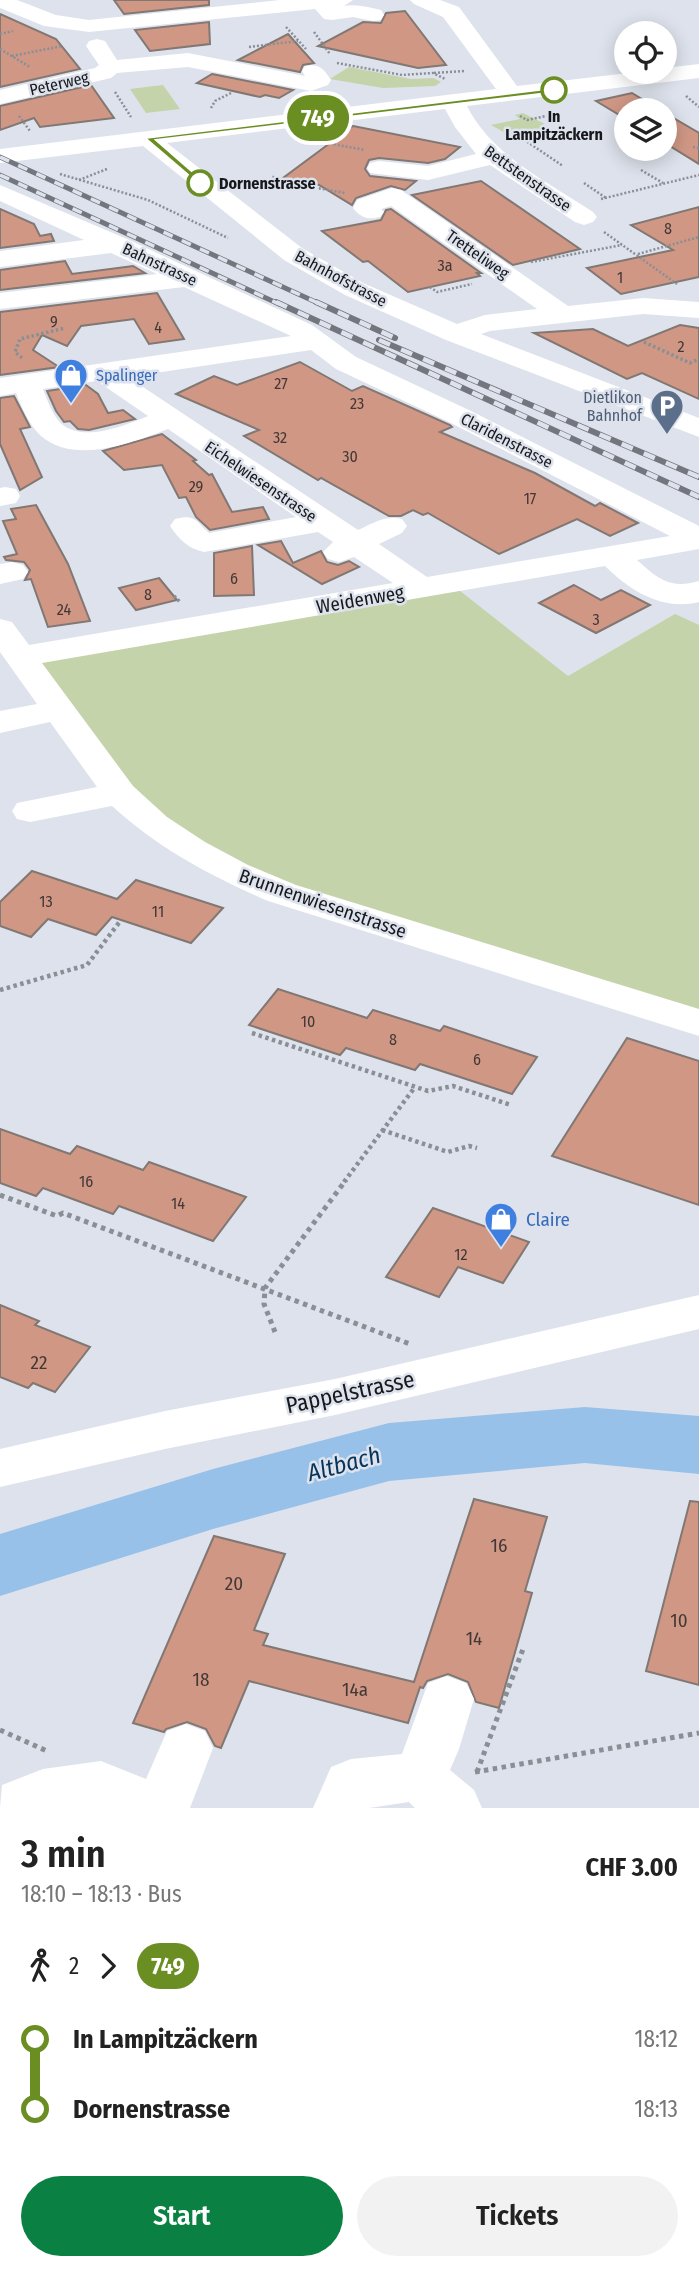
<!DOCTYPE html>
<html lang="en">
<head>
<meta charset="utf-8">
<style>
  :root { --surface:#fff; --page:#f2f2f2; --text:#222; --muted:#767676; --accent:#0b8043 }
  body { margin:0; font-family:"Fira Sans Condensed",sans-serif; background:var(--page); color:var(--text); height:100vh; display:flex; flex-direction:column; font-size:26px; white-space:nowrap }
  * { box-sizing:border-box; margin:0 }
  p { font-size:23px; color:var(--muted) }
  .icon { flex:none; width:38px; height:38px; fill:none; stroke:currentColor; stroke-width:2; stroke-linecap:round; stroke-linejoin:round }
  .map { position:relative; height:1808px; overflow:hidden }
  .side { display:flex; flex-direction:column; background:var(--surface); flex:1 }
  .side>* { flex:none }
  .badge { padding:0 14px; border-radius:23px; font-size:24px; line-height:46px }
  .buttons { position:absolute; left:614px; top:21px; display:grid; gap:14px }
  .buttons a { display:grid; place-items:center; width:63px; height:63px; border-radius:50%; background:var(--surface); box-shadow:0 4px 18px #0003; font-size:35px }
  .map>.badge { position:absolute; translate:-50% -50%; box-shadow:0 0 0 4px #fff }
  .legs { display:flex; align-items:center; gap:10px; height:77px; padding:0 21px; font-size:23px }
  .legs p { margin-inline-start:auto }
  .headline { display:flex; align-items:center; justify-content:space-between; height:119px; padding:0 21px }
  h1 { font-size:38px; font-weight:600; line-height:52px }
  .cta { display:flex; gap:14px; margin-top:auto; padding:14px 21px }
  .cta a { flex:1; height:80px; border-radius:42px; background:var(--accent); color:#fff; font-size:28px; font-weight:600; line-height:80px; text-align:center }
  .cta a+a { background:var(--page); color:var(--text) }
  ul { padding:0 21px; list-style:none }
  li { display:flex; align-items:center; gap:24px; height:70px; font-size:26px }
  li i { display:grid; place-items:center; width:10px; height:100%; margin:0 9px; background:currentColor }
  li i::after { content:''; width:18px; height:18px; margin:-9px; border:5px solid; border-radius:50%; background:var(--surface) }
  li p { margin-inline-start:auto }
  li:first-child i { background:linear-gradient(#0000 50%,currentColor 0) }
  li:last-child i { background:linear-gradient(currentColor 50%,#0000 0) }
  .map>svg:first-child { display:block }
  .green { fill:#c5d3aa }
  .lines { fill:none; stroke-linecap:round; stroke-linejoin:round }
  .river { fill:#98c1ea; fill-rule:evenodd }
  .building { fill:#d09785; stroke:#817773; stroke-width:2 }
  .path-far3 { stroke:#8a8e95; stroke-width:2.5; stroke-dasharray:2 2; stroke-linecap:butt }
  .path-far2 { stroke:#8a8e95; stroke-width:3.5; stroke-dasharray:2.5 2.5; stroke-linecap:butt }
  .path-far1 { stroke:#8a8e95; stroke-width:4.5; stroke-dasharray:3.5 3.5; stroke-linecap:butt }
  .path { stroke:#8a8e95; stroke-width:5; stroke-dasharray:4.5 4.5; stroke-linecap:butt }
  .minor { fill:#fff; fill-rule:evenodd }
  .rail-far1-casing { stroke:#73777d; stroke-width:5 }
  .rail-casing { stroke:#73777d; stroke-width:6 }
  .rail-far1 { stroke:#dde2ec; stroke-width:3.5; stroke-dasharray:10; stroke-linecap:butt }
  .rail { stroke:#dde2ec; stroke-width:4.5; stroke-dasharray:12; stroke-linecap:butt }
  .line-1 { fill:#6b8e23; stroke:#fff; stroke-width:2 }
  .stop-1-dot { fill:#fff; stroke:#6b8e23; stroke-width:3.5 }
  .labels { text-anchor:middle; stroke-width:5; stroke-linejoin:round; paint-order:stroke }
  .far-street-label { font-size:16px; fill:#16181b; stroke:#dde2ec }
  .far-stop-label { font-size:16px; font-weight:bold; fill:#16181b; stroke:#dde2ec }
  .number-label { font-size:16px; fill:#443836 }
  .far-shop-label { font-size:16px; fill:#366cbe; stroke:#dde2ec; text-anchor:start }
  .far-service-label { font-size:16px; fill:#4e5e75; stroke:#dde2ec; text-anchor:end }
  .street-label { font-size:19px; fill:#16181b; stroke:#dde2ec }
  .shop-label { font-size:19px; fill:#366cbe; stroke:#dde2ec; text-anchor:start }
  .near-number-label { font-size:19px; fill:#443836 }
  .near-street-label { font-size:23px; fill:#16181b; stroke:#dde2ec }
  .near-water-label { font-size:24px; font-style:italic; fill:#06355b; stroke:#dde2ec }
</style>
</head>
<body>
<div class="map">
<svg width="699" height="1808" viewBox="0 0 699 1808">
  <rect width="100%" height="100%" fill="#dde2ec"/>
  <g class="green">
    <polygon points="349,67 411,79 434,78 441,82 435,86 383,88 330,79"/>
    <polygon points="163,85 180,109 146,113 130,89"/>
    <polygon points="523,113 545,124 540,126 544,129 511,136 491,125 520,119 515,115"/>
    <polygon points="450,583 568,676 675,614 699,625 699,1023 325,906 154,825 20,657"/>
  </g>
  <g class="lines">
    <polygon class="river" points="585,1407 699,1416 699,1474 585,1463 389,1481 213,1529 0,1596 0,1534 213,1469 389,1423"/>
  </g>
  <g class="building">
    <polygon points="114,0 209,0 209,5 124,14"/>
    <polygon points="405,11 446,65 418,68 318,46 363,22 381,23 386,13"/>
    <polygon points="0,14 56,39 80,69 0,87"/>
    <polygon points="209,22 210,44 150,51 135,30"/>
    <polygon points="288,34 314,63 303,65 300,72 238,60"/>
    <polygon points="212,74 293,90 279,98 265,95 260,97 197,83"/>
    <polygon points="91,85 114,118 40,127 34,118 0,130 0,106"/>
    <polygon points="632,93 660,110 626,110 626,119 596,101"/>
    <polygon points="665,113 699,133 699,164 665,143"/>
    <polygon points="353,126 460,147 445,159 428,163 379,158 369,160 365,169 370,176 416,181 405,190 391,186 356,198 352,205 319,185 283,178"/>
    <polygon points="481,181 580,249 513,265 412,195"/>
    <polygon points="699,207 699,277 621,294 587,268 673,250 631,225"/>
    <polygon points="0,209 34,224 40,236 51,234 54,241 0,248"/>
    <polygon points="391,209 481,273 477,273 480,276 408,292 368,261 363,262 322,231 381,220 386,210"/>
    <polygon points="65,261 72,274 133,266 145,273 0,290 0,270"/>
    <polygon points="157,293 184,339 149,344 134,319 81,326 67,346 42,335 33,350 59,367 0,375 0,312"/>
    <polygon points="680,325 699,328 699,399 642,373 627,379 534,333 593,329 628,346"/>
    <polygon points="300,362 352,391 363,386 450,425 452,427 440,432 535,473 595,506 600,503 638,523 610,536 577,519 499,554 428,513 423,515 413,510 401,516 389,516 321,478 318,480 244,436 259,430 176,394 214,376 237,385"/>
    <polygon points="86,385 98,394 108,413 123,410 135,419 89,430 78,429 70,421 64,422 56,411 47,391"/>
    <polygon points="14,396 30,427 20,429 42,477 20,490 0,444 0,398"/>
    <polygon points="162,434 196,460 193,461 209,475 212,474 232,512 263,507 269,519 210,530 196,517 186,497 179,498 162,465 124,470 103,451"/>
    <polygon points="36,505 68,564 90,621 48,627 31,579 25,580 30,570 24,562 6,560 4,557 17,554 3,521 16,519 11,509"/>
    <polygon points="281,541 293,563 321,551 327,562 338,565 349,561 359,567 322,584 258,545"/>
    <polygon points="252,546 254,595 214,596 214,553"/>
    <polygon points="159,578 177,600 136,610 119,588"/>
    <polygon points="574,585 601,600 621,590 650,605 596,633 539,603"/>
    <polygon points="32,871 117,899 136,880 223,908 191,943 112,917 96,935 48,919 31,937 0,926 0,902"/>
    <polygon points="278,989 367,1018 373,1010 440,1031 444,1026 537,1057 512,1094 420,1064 415,1070 346,1048 340,1055 249,1025"/>
    <polygon points="627,1038 699,1061 699,1205 552,1156"/>
    <polygon points="0,1129 70,1154 77,1146 143,1170 149,1162 246,1197 213,1241 119,1206 113,1214 43,1188 36,1196 0,1183"/>
    <polygon points="433,1208 529,1242 503,1283 458,1267 439,1297 386,1277"/>
    <polygon points="0,1305 39,1321 35,1325 90,1347 55,1392 33,1383 28,1388 0,1377"/>
    <polygon points="474,1499 547,1517 525,1591 532,1593 499,1708 476,1702 468,1682 448,1674 427,1681 423,1688 420,1687 408,1723 249,1681 221,1748 215,1746 206,1729 187,1722 166,1729 164,1732 133,1723 214,1536 285,1554 254,1630 268,1634 263,1645 414,1682"/>
    <polygon points="690,1501 699,1502 699,1685 646,1671"/>
  </g>
  <g class="lines">
    <g class="path-far3">
      <polyline points="286,27 306,49"/>
      <polyline points="314,32 330,54"/>
      <polyline points="0,34 13,31"/>
      <polyline points="249,47 298,41"/>
      <polyline points="0,49 30,67"/>
      <polyline points="12,56 62,46"/>
      <polyline points="337,63 402,75 433,73 445,79"/>
      <polyline points="434,73 464,71"/>
      <polyline points="115,92 131,117"/>
      <polyline points="686,96 699,107"/>
      <polyline points="211,108 215,101 231,93"/>
      <polyline points="19,116 30,131"/>
      <polyline points="520,116 527,120 551,115"/>
      <polyline points="517,135 563,166"/>
      <polyline points="322,142 365,150"/>
      <polyline points="693,147 699,148"/>
      <polyline points="641,170 663,183"/>
      <polyline points="60,174 148,200 228,238"/>
      <polyline points="274,176 272,180 345,193"/>
      <polyline points="79,180 107,169"/>
      <polyline points="584,183 606,198"/>
      <polyline points="601,199 699,175"/>
      <polyline points="604,232 677,284"/>
      <polyline points="638,254 699,237"/>
      <polyline points="531,262 622,245"/>
      <polyline points="430,287 437,292 472,284"/>
    </g>
    <g class="path-far2">
      <polyline points="644,342 690,363 699,359"/>
      <polyline points="22,358 15,352 20,339 65,328"/>
      <polyline points="174,596 181,603"/>
    </g>
    <g class="path-far1">
      <polyline points="0,990 87,965 121,920"/>
      <polyline points="252,1033 428,1091 453,1086 511,1105"/>
      <polyline points="382,1130 448,1152 469,1146 477,1148"/>
      <polyline points="344,1182 415,1087"/>
    </g>
    <g class="path">
      <polyline points="0,1195 57,1216 63,1213 410,1344"/>
      <polyline points="275,1332 264,1304 265,1288 346,1180"/>
      <polyline points="0,1730 47,1751"/>
      <polyline points="475,1772 699,1733"/>
      <polyline points="477,1772 523,1649"/>
    </g>
    <g class="minor">
      <path d="M0,0H17L56,15L89,20L280,0H353L344,6C356,4 368,7 381,10L384,15L381,20L373,21L353,17L332,20L324,19L315,9L89,32L44,26L0,8Z"/>
      <path d="M410,0H440L459,7L517,86L637,72H665V68L699,64V78L467,106C492,156 548,182 593,212L597,217L593,222L584,225L575,222L490,165L428,180L370,173L367,168L370,163L379,161L428,166L476,154L455,127L445,109L167,143L302,248L363,283L457,324L485,315L537,309L391,206L381,209L384,212L380,217C368,220 361,218 353,208L357,200L392,188L401,190L568,306L643,298L699,302V318L643,314L490,331L481,334L699,418V437L446,340L345,295L284,260L143,146L0,163V149L496,89L443,17L414,4Z"/>
      <path d="M97,39L105,41L117,60L188,53L305,76L302,71L305,66C319,63 324,69 331,80L328,85L311,91L188,67L117,73L111,78L0,104V90L95,68L99,65L86,46L89,41Z"/>
      <path d="M0,185L127,239L312,325L356,357L471,411L699,526V549L637,560C659,580 670,589 699,581V602C663,611 630,591 605,566L42,663L133,786L167,817L205,842L248,865L296,885L699,1009V1036L268,901C211,876 159,849 112,806L30,822L17,819L12,811L17,803L97,787L50,722L0,733V711L37,704L0,652V619L12,622L29,645L393,583L354,557L339,562L328,559L323,552L333,542L318,532L204,552C187,548 180,540 170,526L175,519C196,514 195,521 209,533L296,517L168,429C132,443 74,465 41,436C29,425 22,408 16,393L0,396V378L291,336L184,287L0,309V293L157,274L111,253L0,267V251L84,240L0,201ZM311,350L336,369L451,423L670,536L427,577L379,544L402,533L407,526L402,519C385,515 373,523 358,530L128,377ZM97,381L148,416C124,426 78,445 58,420C51,411 47,399 43,389Z"/>
      <polygon points="5,487 16,489 20,496 16,503 0,506 0,488"/>
      <polygon points="12,562 23,565 28,572 23,579 0,584 0,564"/>
      <polygon points="699,1295 699,1329 335,1415 165,1449 0,1487 0,1449 165,1411 335,1379"/>
      <polygon points="447,1676 466,1683 474,1699 459,1749 450,1770 474,1790 482,1808 415,1808 409,1802 369,1808 313,1808 331,1767 351,1759 402,1754 428,1683"/>
      <polygon points="186,1724 205,1731 213,1748 190,1808 0,1808 2,1785 43,1769 101,1761 146,1779 167,1731"/>
    </g>
    <defs>
      <g id="rail-far1">
        <polyline points="0,157 320,304"/>
        <polyline points="0,175 279,304"/>
      </g>
      <g id="rail">
        <polyline points="276,302 699,497"/>
        <polyline points="316,302 395,338"/>
        <polyline points="379,340 699,477"/>
      </g>
    </defs>
    <use href="#rail-far1" class="rail-far1-casing"/>
    <use href="#rail" class="rail-casing"/>
    <use href="#rail-far1" class="rail-far1"/>
    <use href="#rail" class="rail"/>
  </g>
  <polygon class="line-1" points="554,88 557,92 156,140 203,181 204,183 200,185 145,138"/>
  <defs>
    <symbol id="shop-pin" viewBox="-11 -11 22 30"><path d="M0 17L-7.5 6A9.5 9.5 0 1 1 7.5 6Z" fill="#3f7fe0" stroke="#dde2ec"/><path d="M-5-2.5h2.3a2.7 3.5 0 0 1 5.4 0H5L5.5 6h-11ZM-1.5-2.5h3a1.5 2.3 0 0 0-3 0Z" fill="#fff"/></symbol>
    <symbol id="parking-pin" viewBox="-11 -11 22 30"><path d="M0 17L-7.5 6A9.5 9.5 0 1 1 7.5 6Z" fill="#5c6f8a" stroke="#dde2ec"/><path d="M-3.5-5.5H1a3.5 3.5 0 0 1 0 7H-1V5.5H-3.5ZM-1-3.4V-.6H.8a1.4 1.4 0 0 0 0-2.8Z" fill="#fff"/></symbol>
  </defs>
  <g fill-rule="evenodd">
    <use href="#shop-pin" x="52" y="356" width="38" height="52"/>
    <use href="#parking-pin" x="648" y="387" width="38" height="52"/>
    <use href="#shop-pin" x="482" y="1200" width="38" height="52"/>
  </g>
  <g class="stop-1-dot">
    <circle cx="554" cy="90" r="12"/>
    <circle cx="200" cy="183" r="12"/>
  </g>
  <g class="labels">
    <g class="far-street-label">
      <text transform="translate(59 83) rotate(-13)" y="6">Peterweg</text>
      <text transform="translate(528 178) rotate(35)" y="6">Bettstenstrasse</text>
      <text transform="translate(478 254) rotate(35)" y="6">Tretteliweg</text>
      <text transform="translate(160 264) rotate(25)" y="6">Bahnstrasse</text>
      <text transform="translate(341 278) rotate(28)" y="6">Bahnhofstrasse</text>
      <text transform="translate(507 440) rotate(27)" y="6">Claridenstrasse</text>
      <text transform="translate(261 481) rotate(34)" y="6">Eichelwiesenstrasse</text>
    </g>
    <g class="far-stop-label">
      <text x="554" y="122">In<tspan x="554" dy="18">Lampitzäckern</tspan></text>
      <text x="219" y="189" text-anchor="start">Dornenstrasse</text>
    </g>
    <g class="number-label">
      <text x="668" y="234">8</text>
      <text x="445" y="271">3a</text>
      <text x="620" y="283">1</text>
      <text x="54" y="327">9</text>
      <text x="158" y="333">4</text>
      <text x="681" y="352">2</text>
      <text x="281" y="389">27</text>
      <text x="357" y="409">23</text>
      <text x="280" y="443">32</text>
      <text x="350" y="462">30</text>
      <text x="196" y="492">29</text>
      <text x="530" y="504">17</text>
      <text x="234" y="584">6</text>
      <text x="148" y="600">8</text>
      <text x="64" y="615">24</text>
      <text x="596" y="625">3</text>
      <text x="46" y="907">13</text>
      <text x="158" y="917">11</text>
      <text x="308" y="1027">10</text>
      <text x="393" y="1045">8</text>
      <text x="477" y="1065">6</text>
      <text x="86" y="1187">16</text>
      <text x="178" y="1209">14</text>
      <text x="461" y="1260">12</text>
    </g>
    <g class="far-shop-label">
      <text x="96" y="381">Spalinger</text>
    </g>
    <g class="far-service-label">
      <text x="642" y="403">Dietlikon<tspan x="642" dy="18">Bahnhof</tspan></text>
    </g>
    <g class="street-label">
      <text transform="translate(360 599) rotate(-10)" y="7">Weidenweg</text>
      <text transform="translate(323 903) rotate(19)" y="7">Brunnenwiesenstrasse</text>
    </g>
    <g class="shop-label">
      <text x="526" y="1226">Claire</text>
    </g>
    <g class="near-number-label">
      <text x="39" y="1369">22</text>
      <text x="499" y="1552">16</text>
      <text x="234" y="1590">20</text>
      <text x="679" y="1627">10</text>
      <text x="474" y="1645">14</text>
      <text x="201" y="1686">18</text>
      <text x="355" y="1696">14a</text>
    </g>
    <g class="near-street-label">
      <text transform="translate(350 1392) rotate(-12)" y="8">Pappelstrasse</text>
    </g>
    <g class="near-water-label">
      <text transform="translate(344 1464) rotate(-15)" y="8">Altbach</text>
    </g>
  </g>
</svg>
<div class="buttons">
<a><svg class="icon" aria-label="locate" viewBox="0 0 24 24"><circle cx="12" cy="12" r="6"/><path d="M12 2v4M12 18v4M2 12h4M18 12h4"/></svg></a>
<a><svg class="icon" aria-label="layers" viewBox="0 0 24 24"><path d="M12 4l9 5-9 5-9-5zM3 14l9 5 9-5"/></svg></a>
</div>
<b class="badge" style="left:318px;top:118px;background:#6b8e23;color:#fff">749</b>
</div>
<section class="side">
<div class="headline"><div><h1>3 min</h1><p>18:10 – 18:13 · Bus</p></div><b>CHF 3.00</b></div>
<div class="legs"><svg class="icon" aria-label="walk" viewBox="0 0 24 24"><circle cx="13" cy="4" r="2"/><path d="M13 8l-2 6 4 7M11 14l-3 7M7 12l3-4h3l4 4"/></svg>2<svg class="icon" aria-label="forward" viewBox="0 0 24 24"><path d="M9 5l7 7-7 7"/></svg><b class="badge" style="background:#6b8e23;color:#fff">749</b></div>
<ul>
<li><i style="color:#6b8e23"></i><b>In Lampitzäckern</b><p>18:12</p></li>
<li><i style="color:#6b8e23"></i><b>Dornenstrasse</b><p>18:13</p></li>
</ul>
<div class="cta"><a>Start</a><a>Tickets</a></div>
</section>
</body>
</html>
